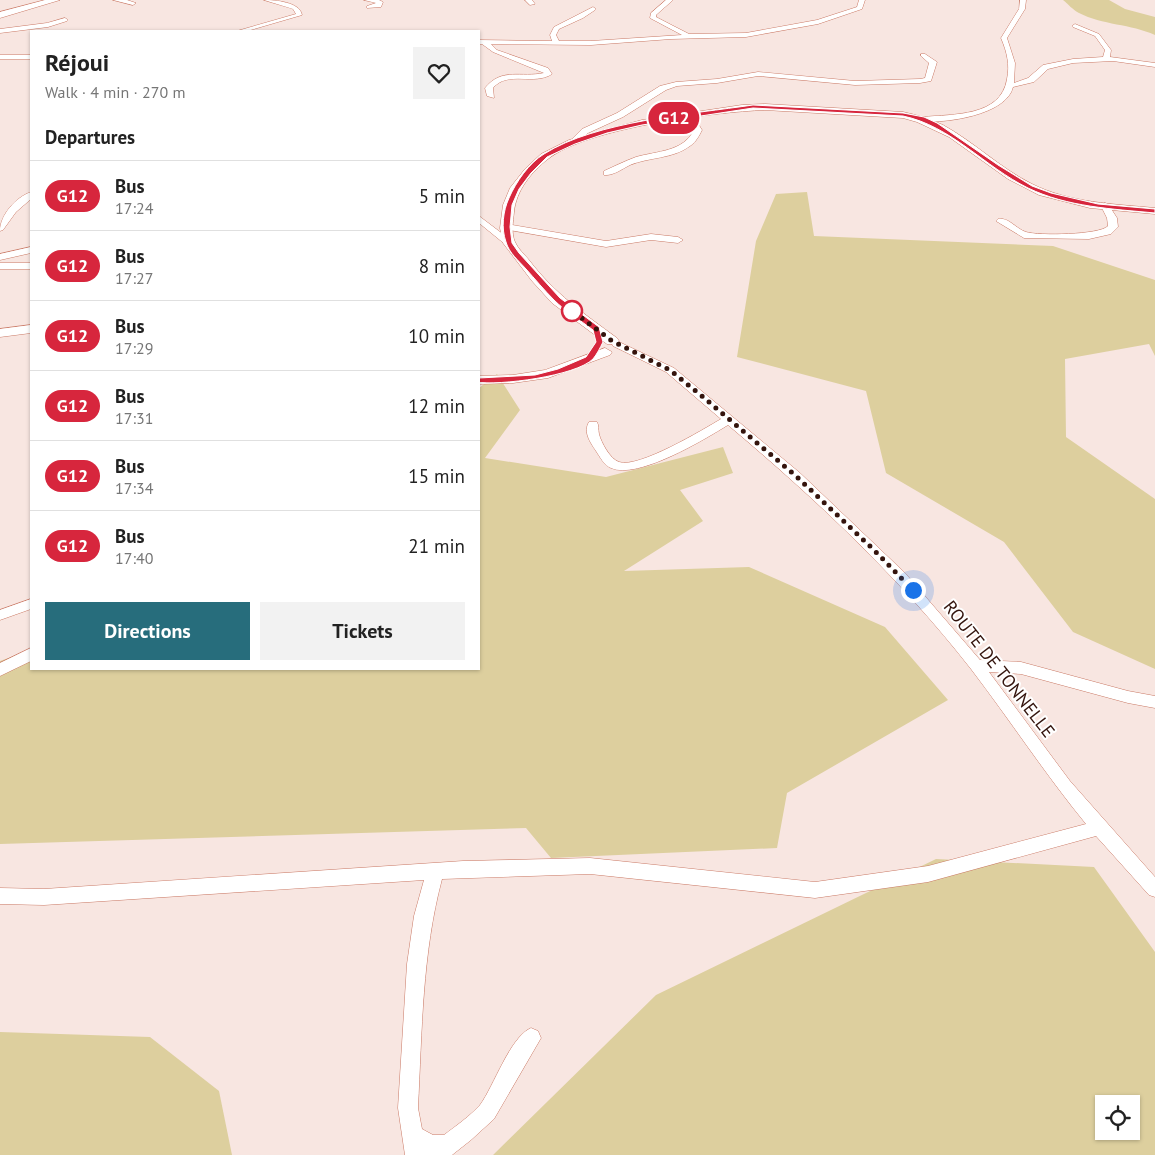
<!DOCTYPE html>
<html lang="en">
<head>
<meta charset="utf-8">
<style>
  :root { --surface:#fff; --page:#f2f2f2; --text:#222; --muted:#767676; --line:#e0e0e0; --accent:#276d7c }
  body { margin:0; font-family:"PT Sans",sans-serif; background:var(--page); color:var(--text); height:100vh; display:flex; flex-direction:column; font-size:19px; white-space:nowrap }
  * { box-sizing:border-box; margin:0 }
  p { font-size:16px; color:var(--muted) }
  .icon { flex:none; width:28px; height:28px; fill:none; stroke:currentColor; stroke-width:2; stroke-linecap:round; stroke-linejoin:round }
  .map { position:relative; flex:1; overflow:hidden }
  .side { position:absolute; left:30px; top:30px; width:450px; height:640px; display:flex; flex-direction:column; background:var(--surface); border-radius:0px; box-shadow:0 1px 4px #0004 }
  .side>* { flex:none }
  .badge { padding:0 10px; border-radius:16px; font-size:18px; line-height:32px }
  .tools { position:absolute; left:1095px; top:1095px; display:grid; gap:10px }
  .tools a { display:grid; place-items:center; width:45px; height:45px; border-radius:0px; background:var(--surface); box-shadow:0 1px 4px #0004; font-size:25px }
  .you { position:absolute; width:25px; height:25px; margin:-12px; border:4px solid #fff; border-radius:50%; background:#1a73e8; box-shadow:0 0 0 8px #1a73e833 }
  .map>.badge { position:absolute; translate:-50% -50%; box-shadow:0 0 0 2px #fff }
  h2 { padding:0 15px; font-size:19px; line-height:45px }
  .round { display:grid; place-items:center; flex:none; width:52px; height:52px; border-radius:0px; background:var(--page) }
  .headline { display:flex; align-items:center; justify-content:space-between; height:85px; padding:0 15px }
  h1 { font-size:24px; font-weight:700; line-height:38px }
  .button { display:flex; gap:10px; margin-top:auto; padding:10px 15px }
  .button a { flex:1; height:58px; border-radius:0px; background:var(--accent); color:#fff; font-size:20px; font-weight:700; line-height:58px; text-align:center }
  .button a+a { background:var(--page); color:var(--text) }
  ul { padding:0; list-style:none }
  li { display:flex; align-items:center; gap:15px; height:70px; padding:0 15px; border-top:1px solid var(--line) }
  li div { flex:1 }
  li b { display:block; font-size:19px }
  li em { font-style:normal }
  li .badge { min-width:55px; font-weight:700; text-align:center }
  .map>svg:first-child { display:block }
  .green { fill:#ddcf9e; fill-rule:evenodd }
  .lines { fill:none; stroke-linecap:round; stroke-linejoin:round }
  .minor-casing { stroke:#ca7965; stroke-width:1 }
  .tertiary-casing { stroke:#ca7965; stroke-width:1 }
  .secondary-casing { stroke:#ca7965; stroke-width:1 }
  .minor { fill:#fff; fill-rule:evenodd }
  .tertiary { fill:#fff; fill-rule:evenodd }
  .secondary { fill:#fff; fill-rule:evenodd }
  .line { fill:#d7263d; stroke:#fff }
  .walk { stroke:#34140d; stroke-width:5; stroke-dasharray:0 9 }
  .stop-dot { fill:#fff; stroke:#d7263d; stroke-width:2.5 }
  .labels { text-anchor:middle; stroke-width:4; stroke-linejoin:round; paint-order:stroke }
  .street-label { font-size:18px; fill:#34140d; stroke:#fff }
</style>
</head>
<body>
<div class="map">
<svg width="1155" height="1155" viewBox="0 0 1155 1155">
  <rect width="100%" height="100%" fill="#f8e6e1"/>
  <g class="green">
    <path d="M1063,0H1109L1125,9L1155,17V35C1131,24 1102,25 1079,13C1073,10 1068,4 1063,0Z"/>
    <polygon points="807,192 814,236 1053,246 1155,280 1155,356 1149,344 1065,359 1066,437 1155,499 1155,669 1073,632 1004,542 886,473 866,391 737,357 756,241 776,194"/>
    <polygon points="497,374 520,410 485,458 606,477 723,447 733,473 680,490 703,521 624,571 749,567 885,627 948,700 787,793 777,848 551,858 526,828 0,844 0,661 31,650 31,669 479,669 479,388"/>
    <path d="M936,859L1094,867L1155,952V1155H493L656,995ZM1104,1104H1131V1131H1104Z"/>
    <polygon points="0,1032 150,1037 219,1091 232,1155 0,1155"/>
  </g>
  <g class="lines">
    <defs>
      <g id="minor">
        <polygon points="113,0 127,0 136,3 133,5"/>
        <path d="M264,0C275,0 300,2 302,15L247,31H237L296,14L293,9Z"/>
        <polygon points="364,0 379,0 383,2 381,7 367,8 367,6 376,3"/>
        <polygon points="525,0 532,0 535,4 530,5"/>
        <path d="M666,0H673L656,15V17L689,34L746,33L817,20L857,7L859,0H865L862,9L818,24L746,37L671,39L591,45L491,44L497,50L548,68L552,74C534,86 508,70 493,88L494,98L487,96L485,88C502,67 521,78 544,73L493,52L482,44H479V40L552,41L550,35L554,27L593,7L596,9L595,10L583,18L559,29L556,35L559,41H591L682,35L650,18L651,13Z"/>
        <path d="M1020,0H1026L1025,9L1007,38L1015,63L1014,83L1028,78L1043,65L1073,59L1103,57L1105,50L1095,36L1073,27L1072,26L1075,24L1099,34L1111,50L1110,57L1155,63V67L1113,61L1073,63L1048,69L1034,82L1013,87C1007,115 944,124 920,121L919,119L923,117C953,114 1001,117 1007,79C1010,65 1007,52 1001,38L1019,9Z"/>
        <polygon points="65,18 68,20 67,21 48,27 0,33 0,29 47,23"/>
        <polygon points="921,54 925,54 937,62 931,81 920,83 855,85 758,76 717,83 677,86 666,90 623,117 588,133 576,144 569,142 582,129 617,113 660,86 676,82 717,79 758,72 855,81 920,79 925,78 929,63 921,56"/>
        <rect x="0" y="55" width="31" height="4"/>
        <path d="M686,114H692L702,130C699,136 696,142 690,146C673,159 649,157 630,165C622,169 613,176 604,175V171C615,166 625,161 636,157C657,151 683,152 694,130L685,116Z"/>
        <path d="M31,192V199L16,212L3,230L0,231C0,215 16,197 31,192Z"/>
        <path d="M1105,203L1108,204L1117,218L1118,227L1111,234L1089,239L1024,238L996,221L998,219C1009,217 1016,229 1026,232C1038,236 1100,235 1108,226L1107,218L1101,206Z"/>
        <polygon points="479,216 512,241 512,245 506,245 479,223"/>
        <polygon points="506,224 606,241 651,234 678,237 683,240 678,243 651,240 606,247 503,229 501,227"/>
        <polygon points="31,247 31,253 0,260 0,254"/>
        <rect x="0" y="263" width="31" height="6"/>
        <path d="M617,341L674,368L800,473L905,573L980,660L1021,662L1128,691L1155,696V708L1128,703L1021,674L989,672L1070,781L1155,877V897L1149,895L1096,836L928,882L815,898L590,874L442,879C422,954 422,1031 418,1108L422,1129L433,1135H444C456,1126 470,1116 480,1105C494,1086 510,1037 531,1028L538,1031L541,1038L494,1119L471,1140L452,1155H405L398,1108L407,964L414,916L424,880L44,905L0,904V888L44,889L463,861L590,858L815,882L928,866L1086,824C1045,774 1010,720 971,669C900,578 816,499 728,425C705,439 638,480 611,468C604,465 600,457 596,451C590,442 583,432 589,422H597C599,426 598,429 599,434C601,442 610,459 619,462C638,469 704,429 721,419L666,372L613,346L612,344Z"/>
        <polygon points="31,599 31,609 0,620 0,610"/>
        <polygon points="31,648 31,661 0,676 0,663"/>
      </g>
      <g id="tertiary">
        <path d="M765,104L903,112C917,115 930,119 943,125C974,142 1000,168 1032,184C1070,203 1114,204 1155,208V214L1090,208L1039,195L1008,179L949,137L917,122L903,118L765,110C714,112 587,128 548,159C531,172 516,191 514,212C513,222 511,233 515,242C518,249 525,255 529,260C555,294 583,313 617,338L619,341L617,344H607L552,303L532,281L503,243L500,228L503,205L510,188L525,169L541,154L569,140L642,120L742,105Z"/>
        <polygon points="31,325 31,333 0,337 0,329"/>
        <polygon points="605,348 612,352 610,355 548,378 513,383 479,384 479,376 513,375 545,370"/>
      </g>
      <polygon id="secondary" points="45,0 60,0 0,18 0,12"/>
    </defs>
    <use href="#minor" class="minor-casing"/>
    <use href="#tertiary" class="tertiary-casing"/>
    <use href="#secondary" class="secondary-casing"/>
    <use href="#minor" class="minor"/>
    <use href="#tertiary" class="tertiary"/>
    <use href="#secondary" class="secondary"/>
  </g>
  <path class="line" d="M753,105L903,113L924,117L937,123L998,165L1032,186L1051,193L1098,204L1155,209V213C1113,209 1067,207 1028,188C985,167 951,126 903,116L753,108L642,125L607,133L575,144L547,157L531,173L519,189L512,205L510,227L512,243L519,253L560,298L599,327L603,342C600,348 597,354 593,359C576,376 499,386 476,382V379L479,378L535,375L558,369L586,357L596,342L593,330C580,320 565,311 554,300C544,290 535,279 526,269C519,261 509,253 506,242C501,228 503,211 509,198C516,182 529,163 544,154C596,121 692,114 753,105Z"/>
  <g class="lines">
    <polyline class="walk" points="572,311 570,309 612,341 670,370 703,397 796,476 873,549 913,590"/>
  </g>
  <circle class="stop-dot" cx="572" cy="311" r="10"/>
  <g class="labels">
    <g class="street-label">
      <text transform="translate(999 669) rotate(52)" y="6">ROUTE DE TONNELLE</text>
    </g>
  </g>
</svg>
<div class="tools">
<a><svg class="icon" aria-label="locate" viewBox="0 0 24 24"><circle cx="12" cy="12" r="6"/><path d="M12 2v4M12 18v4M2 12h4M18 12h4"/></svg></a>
</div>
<div class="you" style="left:913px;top:590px"></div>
<b class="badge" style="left:674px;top:118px;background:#d7263d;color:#fff">G12</b>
<section class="side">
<div class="headline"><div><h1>Réjoui</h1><p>Walk · 4 min · 270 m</p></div><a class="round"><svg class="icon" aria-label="heart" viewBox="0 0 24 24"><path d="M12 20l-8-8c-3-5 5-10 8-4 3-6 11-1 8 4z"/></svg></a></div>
<h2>Departures</h2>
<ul>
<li><span class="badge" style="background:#d7263d;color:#fff">G12</span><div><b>Bus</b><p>17:24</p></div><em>5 min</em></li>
<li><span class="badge" style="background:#d7263d;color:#fff">G12</span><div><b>Bus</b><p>17:27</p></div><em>8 min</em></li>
<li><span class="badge" style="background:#d7263d;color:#fff">G12</span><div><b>Bus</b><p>17:29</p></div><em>10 min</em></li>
<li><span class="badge" style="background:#d7263d;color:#fff">G12</span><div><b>Bus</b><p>17:31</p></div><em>12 min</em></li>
<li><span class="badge" style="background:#d7263d;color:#fff">G12</span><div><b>Bus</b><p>17:34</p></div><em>15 min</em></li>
<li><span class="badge" style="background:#d7263d;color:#fff">G12</span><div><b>Bus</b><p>17:40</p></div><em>21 min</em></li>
</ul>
<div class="button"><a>Directions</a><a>Tickets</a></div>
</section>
</div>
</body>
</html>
